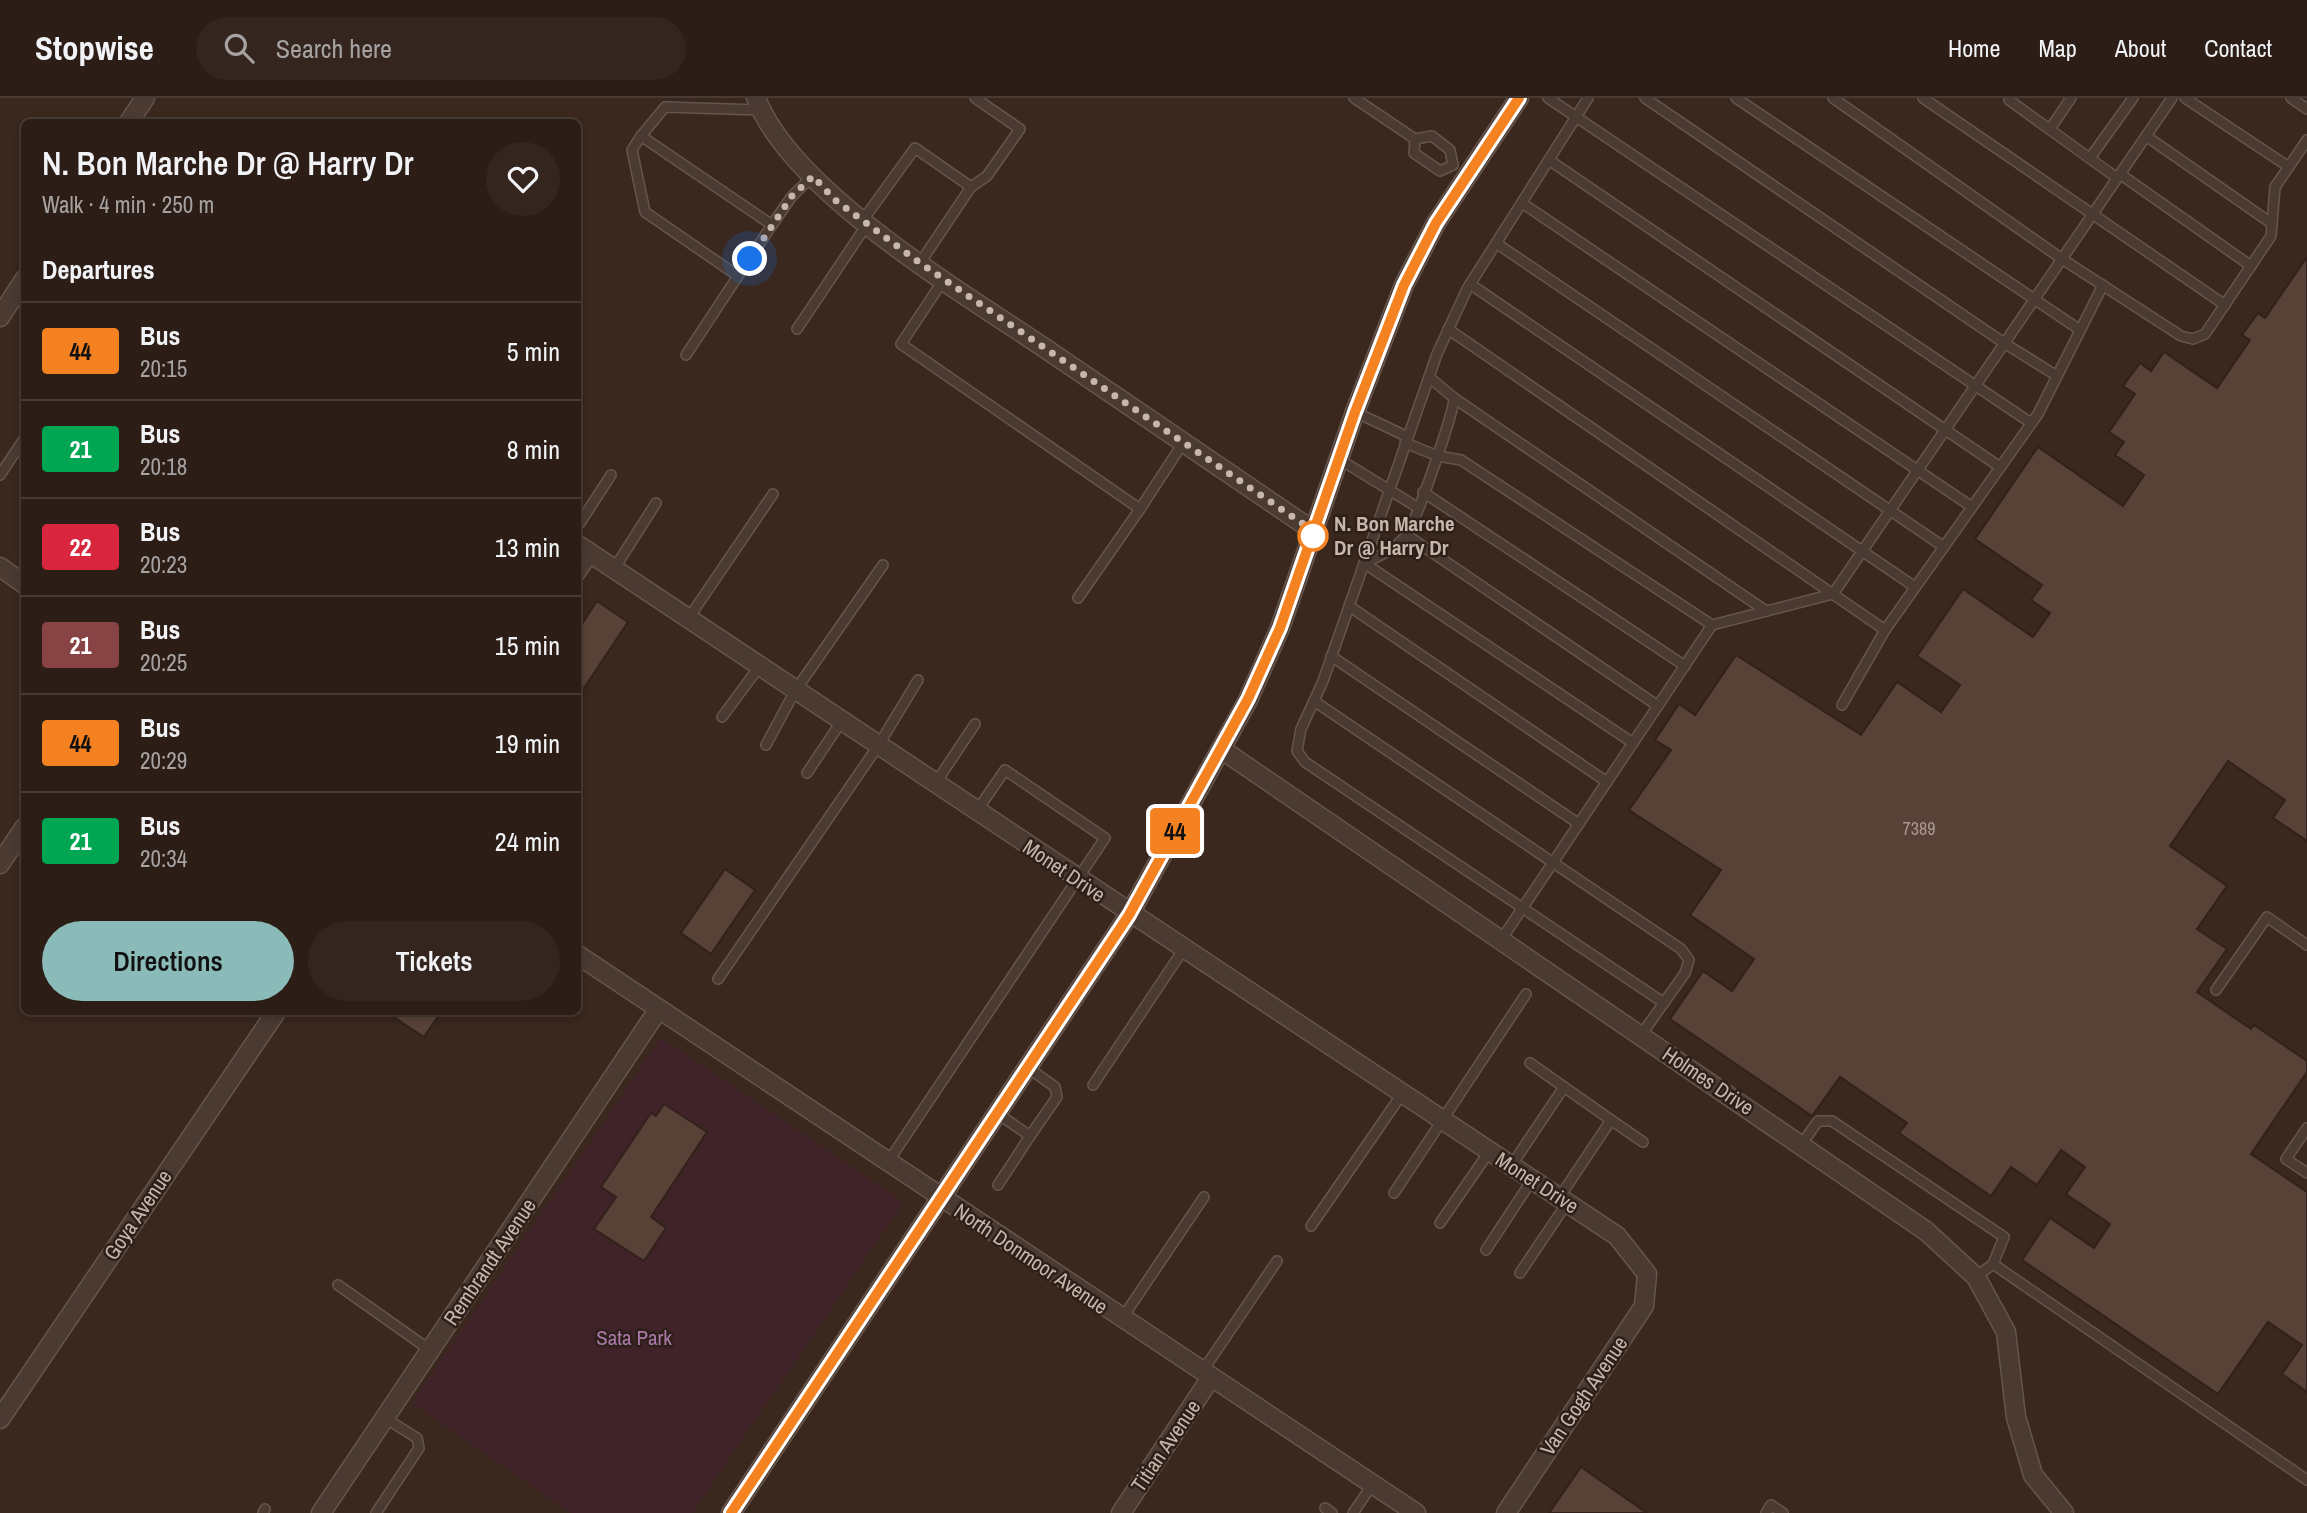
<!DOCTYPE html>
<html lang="en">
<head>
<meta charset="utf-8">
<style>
  :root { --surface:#2c1d16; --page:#34261f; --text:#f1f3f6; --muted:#a6a2a1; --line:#483b35; --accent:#8bbbb9 }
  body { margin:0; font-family:"Archivo Narrow",sans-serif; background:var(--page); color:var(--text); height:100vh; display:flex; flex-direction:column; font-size:26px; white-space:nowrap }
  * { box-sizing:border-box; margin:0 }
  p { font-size:23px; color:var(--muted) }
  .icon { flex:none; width:38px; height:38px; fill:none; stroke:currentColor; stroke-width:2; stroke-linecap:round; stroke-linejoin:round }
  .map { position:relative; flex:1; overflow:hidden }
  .sheet { position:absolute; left:21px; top:21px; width:560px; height:896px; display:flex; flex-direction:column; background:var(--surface); border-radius:10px; box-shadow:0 4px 10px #0003,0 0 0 2px var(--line) }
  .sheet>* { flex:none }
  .badge { padding:0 14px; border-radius:5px; font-size:24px; line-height:46px }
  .you { position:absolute; width:35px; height:35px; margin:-18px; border:5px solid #fff; border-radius:50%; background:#1a73e8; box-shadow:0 0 0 10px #1a73e833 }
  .map>.badge { position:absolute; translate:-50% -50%; box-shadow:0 0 0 4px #fff }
  h2 { padding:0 21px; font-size:26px; line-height:63px }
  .round { display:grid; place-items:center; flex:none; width:74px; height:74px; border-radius:37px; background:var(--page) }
  .headline { display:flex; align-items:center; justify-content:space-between; height:119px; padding:0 21px }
  h1 { font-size:33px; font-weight:600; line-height:52px }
  .cta { display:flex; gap:14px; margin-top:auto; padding:14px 21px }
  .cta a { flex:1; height:80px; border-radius:42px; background:var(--accent); color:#111; font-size:28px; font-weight:600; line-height:80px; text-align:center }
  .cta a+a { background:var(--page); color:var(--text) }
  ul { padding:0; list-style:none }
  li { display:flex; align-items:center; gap:21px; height:98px; padding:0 21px; border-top:2px solid var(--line) }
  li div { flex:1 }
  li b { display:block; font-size:26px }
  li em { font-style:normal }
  li .badge { min-width:77px; font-weight:700; text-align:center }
  header { display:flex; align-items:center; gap:42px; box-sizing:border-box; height:98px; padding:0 35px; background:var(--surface); border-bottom:2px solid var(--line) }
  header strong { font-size:33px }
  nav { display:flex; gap:38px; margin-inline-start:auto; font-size:24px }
  .search { width:490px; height:63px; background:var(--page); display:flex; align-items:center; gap:18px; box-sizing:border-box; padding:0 24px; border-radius:38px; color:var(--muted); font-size:26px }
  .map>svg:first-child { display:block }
  .park { fill:#3f2329 }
  .building { fill:#584237; stroke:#31211a; stroke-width:2 }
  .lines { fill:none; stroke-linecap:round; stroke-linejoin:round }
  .service-casing { stroke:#65554c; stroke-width:12 }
  .minor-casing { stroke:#65554c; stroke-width:21 }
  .service { stroke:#4a3a32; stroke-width:9 }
  .minor { stroke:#4a3a32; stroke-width:18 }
  .line-casing { stroke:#fff; stroke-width:16 }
  .line { stroke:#f58220; stroke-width:10 }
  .walk { stroke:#c7b6ac; stroke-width:7; stroke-dasharray:0 12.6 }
  .stop-dot { fill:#fff; stroke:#f58220; stroke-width:3.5 }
  .labels { text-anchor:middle; stroke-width:5; stroke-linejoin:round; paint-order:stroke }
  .number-label { font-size:18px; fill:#ab998f }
  .stop-label { font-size:21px; font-weight:bold; fill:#c7b6ac; stroke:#2e1f18; text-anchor:start }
  .street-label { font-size:21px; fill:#c7b6ac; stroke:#2e1f18 }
  .park-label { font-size:21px; fill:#a879a9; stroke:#2e1f18 }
</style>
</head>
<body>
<header>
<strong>Stopwise</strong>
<div class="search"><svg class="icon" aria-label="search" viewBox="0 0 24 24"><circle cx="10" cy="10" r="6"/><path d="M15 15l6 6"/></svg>Search here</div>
<nav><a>Home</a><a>Map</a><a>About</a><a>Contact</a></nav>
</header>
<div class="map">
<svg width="2307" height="1415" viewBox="0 0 2307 1415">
  <rect width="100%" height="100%" fill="#3a271e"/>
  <polygon class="park" points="661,940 904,1104 692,1415 571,1415 412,1305"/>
  <g class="building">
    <polygon points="2307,159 2307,743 2273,720 2285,702 2228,663 2170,748 2227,788 2197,831 2227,851 2197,894 2251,931 2254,927 2307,963 2307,974 2251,1056 2307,1094 2307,1294 2282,1276 2302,1247 2268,1224 2218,1296 2022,1162 2050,1120 2094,1150 2110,1126 2066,1096 2085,1069 2061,1052 2037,1087 2011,1069 1991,1098 1899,1035 1907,1025 1840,979 1812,1018 1670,921 1703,873 1732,893 1754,861 1690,817 1721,772 1629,712 1671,652 1655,642 1679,606 1695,617 1736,557 1861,637 1897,584 1941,614 1960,587 1917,558 1963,491 2033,539 2050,515 2031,502 2042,487 1975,441 2038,349 2123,408 2144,377 2115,357 2124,344 2109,334 2135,296 2123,288 2140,265 2151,273 2164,254 2217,290 2250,242 2242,237 2258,215 2265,220"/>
    <polygon points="597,503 628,524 578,599 578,532"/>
    <polygon points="725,771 755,792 711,856 681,835"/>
    <polygon points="386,914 441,914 424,939"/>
    <polygon points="664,1006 707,1034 651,1119 666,1130 644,1163 594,1131 616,1099 601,1089 651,1015 656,1018"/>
    <polygon points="1581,1369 1647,1415 1549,1415"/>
  </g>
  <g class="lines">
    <defs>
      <g id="service">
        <polyline points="1354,0 1415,41 1432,38 1450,52 1453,67 1440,73 1414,55 1415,41"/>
        <polyline points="1548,0 2031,325"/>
        <polyline points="1588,0 1467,191 1437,256 1323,583 1301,631 1297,653 1305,664 1664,905"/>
        <polyline points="1645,0 2004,245 2057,278"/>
        <polyline points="1736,0 2080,232"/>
        <polyline points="1833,0 2062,161 2181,238 2193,241 2205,236 2271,138 2275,89 2307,42"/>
        <polyline points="1923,0 2225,207"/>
        <polyline points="2185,0 2289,69"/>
        <polyline points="2291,0 2307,11"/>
        <polyline points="2009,2 2117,80"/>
        <polyline points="760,12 665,9 641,38 772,127 792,98 813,78"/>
        <polyline points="2050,31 2071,0"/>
        <polyline points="641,38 632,52 645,114 738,178 772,127"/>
        <polyline points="2146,38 2271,125"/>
        <polyline points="2090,60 2133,0"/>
        <polyline points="1549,62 2000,369"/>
        <polyline points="2120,76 2251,168"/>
        <polyline points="971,89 987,78 1020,31 975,0"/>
        <polyline points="1522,105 1972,409"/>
        <polyline points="863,122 915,50 971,89 920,165"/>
        <polyline points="1496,145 1944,449"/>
        <polyline points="944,181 901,246 1140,411 1183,345"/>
        <polyline points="1470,186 1915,489"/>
        <polyline points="797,231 868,125"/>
        <polyline points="1448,231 1885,532 2038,316 2103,187"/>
        <polyline points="686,257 738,178"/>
        <polyline points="1454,300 1766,513"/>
        <polyline points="1355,314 1408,339"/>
        <polyline points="1405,345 1438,358 1461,362 1712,527"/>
        <polyline points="1339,361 1417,409"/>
        <polyline points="0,377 24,341"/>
        <polyline points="1423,394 1685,568"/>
        <polyline points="578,428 611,377"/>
        <polyline points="1408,438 1658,608"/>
        <polyline points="1364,465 1633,645"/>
        <path d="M1364,465C1379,458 1394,452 1405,439C1414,431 1454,314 1454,300L1429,279"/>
        <polyline points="614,471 656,405"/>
        <polyline points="578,479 593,457"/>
        <polyline points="1078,500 1140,411"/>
        <polyline points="1349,508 1607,684"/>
        <polyline points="688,521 773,396"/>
        <polyline points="1331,558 1579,726"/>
        <polyline points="1314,603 1681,851 1689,862 1685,875 1641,937"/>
        <polyline points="1842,607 1885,532"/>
        <polyline points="722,619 759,569"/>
        <polyline points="766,647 795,593 883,467"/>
        <polyline points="807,675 841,624"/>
        <polyline points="935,686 975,626"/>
        <polyline points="1501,842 1712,527 1833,496 2172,0"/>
        <polyline points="718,881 878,648 918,582"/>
        <polyline points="2216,892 2267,819 2307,847"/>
        <polyline points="1530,965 1564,989"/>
        <polyline points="1093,987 1183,852"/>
        <polyline points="997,1015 1030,1038 1057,999 1055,989 1027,969"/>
        <polyline points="1611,1022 1643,1044"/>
        <polyline points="2307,1030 2286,1061 2307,1075"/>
        <polyline points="1801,1047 1818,1023 1832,1023 2004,1139 1993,1166"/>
        <polyline points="888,1064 1105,740 1005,672 976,714"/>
        <polyline points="1511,1068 1564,989 1611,1022 1559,1100"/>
        <polyline points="998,1087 1030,1038"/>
        <polyline points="1394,1095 1526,896"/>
        <polyline points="1440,1125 1489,1054"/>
        <polyline points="1311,1128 1402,996"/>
        <polyline points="1486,1152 1532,1082"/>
        <polyline points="1520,1175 1567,1105"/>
        <polyline points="1976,1179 1993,1166 2307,1382"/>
        <polyline points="338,1187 430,1252"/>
        <polyline points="1121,1222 1204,1099"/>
        <polyline points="1202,1274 1277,1163"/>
        <polyline points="1325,1410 1332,1415"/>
        <polyline points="263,1415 265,1411"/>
        <polyline points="376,1415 419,1350 417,1340 385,1320"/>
        <polyline points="1353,1415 1372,1387"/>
        <polyline points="1766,1415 1771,1407 1783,1415"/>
      </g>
      <g id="minor">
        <path d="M756,0C792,94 962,194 1046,251C1135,312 1225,373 1315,434"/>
        <polyline points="129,24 145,0"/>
        <polyline points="0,219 24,182"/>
        <polyline points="578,447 1617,1138 1647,1176 1644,1208 1506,1415"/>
        <polyline points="0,469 24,486"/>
        <polyline points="1221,651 1926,1133 1976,1179 2006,1234 2016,1319 2033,1377 2064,1415"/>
        <polyline points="0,766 24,730"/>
        <polyline points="578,857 1416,1415"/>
        <polyline points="0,1321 276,914"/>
        <polyline points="321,1415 658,912"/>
        <polyline points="731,1415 1129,817 1248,602 1280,530 1355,314 1404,187 1436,125 1519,0"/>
        <polyline points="1121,1415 1210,1281"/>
      </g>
    </defs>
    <use href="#service" class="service-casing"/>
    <use href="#minor" class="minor-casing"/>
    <use href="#service" class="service"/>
    <use href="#minor" class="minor"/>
  </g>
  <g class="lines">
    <defs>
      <polyline id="line" points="731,1415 1129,817 1248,601 1280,530 1355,314 1404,187 1436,125 1519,0"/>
    </defs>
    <use href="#line" class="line-casing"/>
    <use href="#line" class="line"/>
    <polyline class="walk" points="750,161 792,98 813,78 835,102 920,165 1315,434 1313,438"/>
  </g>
  <circle class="stop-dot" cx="1313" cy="438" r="14"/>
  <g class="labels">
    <g class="number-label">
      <text x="1919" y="737">7389</text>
    </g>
    <g class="stop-label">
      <text x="1334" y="433">N. Bon Marche<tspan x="1334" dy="24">Dr @ Harry Dr</tspan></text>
    </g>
    <g class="street-label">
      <text transform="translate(1064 773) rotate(34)" y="7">Monet Drive</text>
      <text transform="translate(1708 983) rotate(34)" y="7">Holmes Drive</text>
      <text transform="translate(1537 1085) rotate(33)" y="7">Monet Drive</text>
      <text transform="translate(138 1117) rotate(-56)" y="7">Goya Avenue</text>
      <text transform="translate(1031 1161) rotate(34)" y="7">North Donmoor Avenue</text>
      <text transform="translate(490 1164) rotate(-56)" y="7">Rembrandt Avenue</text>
      <text transform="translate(1584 1298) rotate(-56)" y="7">Van Gogh Avenue</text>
      <text transform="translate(1166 1348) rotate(-56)" y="7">Titian Avenue</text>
    </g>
    <g class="park-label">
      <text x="634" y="1247">Sata Park</text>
    </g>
  </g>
</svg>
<div class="you" style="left:750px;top:161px"></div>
<b class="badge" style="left:1175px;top:733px;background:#f58220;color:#111">44</b>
<section class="sheet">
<div class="headline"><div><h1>N. Bon Marche Dr @ Harry Dr</h1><p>Walk · 4 min · 250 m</p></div><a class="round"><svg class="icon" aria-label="heart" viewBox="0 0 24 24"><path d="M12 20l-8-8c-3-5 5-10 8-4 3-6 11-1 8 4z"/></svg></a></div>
<h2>Departures</h2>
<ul>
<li><span class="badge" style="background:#f58220;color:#111">44</span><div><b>Bus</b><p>20:15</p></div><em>5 min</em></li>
<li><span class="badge" style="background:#00a651;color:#fff">21</span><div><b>Bus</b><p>20:18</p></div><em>8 min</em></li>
<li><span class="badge" style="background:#d7263d;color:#fff">22</span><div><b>Bus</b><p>20:23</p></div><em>13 min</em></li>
<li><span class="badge" style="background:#884445;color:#fff">21</span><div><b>Bus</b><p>20:25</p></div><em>15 min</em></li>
<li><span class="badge" style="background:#f58220;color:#111">44</span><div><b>Bus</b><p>20:29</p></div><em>19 min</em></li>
<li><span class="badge" style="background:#00a651;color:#fff">21</span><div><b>Bus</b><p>20:34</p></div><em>24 min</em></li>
</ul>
<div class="cta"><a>Directions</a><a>Tickets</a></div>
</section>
</div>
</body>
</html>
